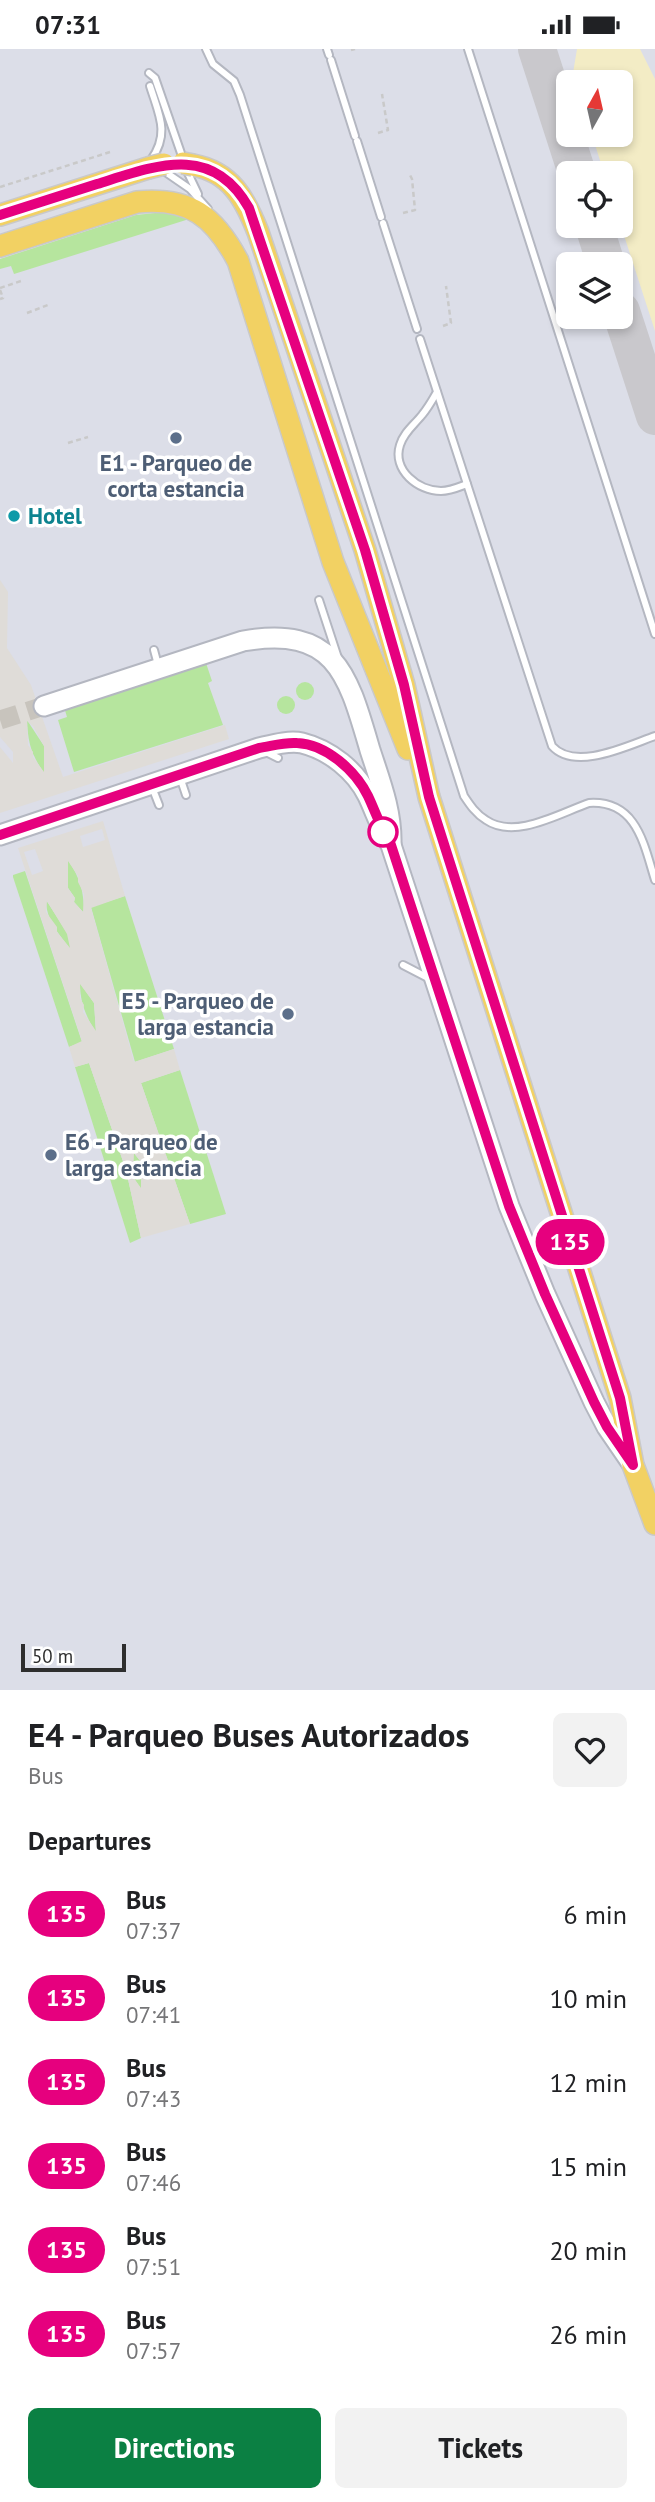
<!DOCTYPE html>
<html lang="en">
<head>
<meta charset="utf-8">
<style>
  :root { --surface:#fff; --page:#f2f2f2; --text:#202124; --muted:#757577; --accent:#0b8043 }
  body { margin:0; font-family:"PT Sans",sans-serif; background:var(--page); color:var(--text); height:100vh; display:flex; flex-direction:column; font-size:26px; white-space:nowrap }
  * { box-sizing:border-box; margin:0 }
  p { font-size:23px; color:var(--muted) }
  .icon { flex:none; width:38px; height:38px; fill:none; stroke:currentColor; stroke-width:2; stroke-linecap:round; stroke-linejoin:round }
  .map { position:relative; height:1641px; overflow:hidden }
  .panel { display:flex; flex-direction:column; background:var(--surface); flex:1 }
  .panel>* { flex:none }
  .badge { padding:0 14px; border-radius:23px; font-size:24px; line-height:46px }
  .needle { width:46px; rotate:8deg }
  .controls { position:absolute; left:556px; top:21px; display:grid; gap:14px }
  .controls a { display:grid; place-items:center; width:77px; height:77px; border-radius:10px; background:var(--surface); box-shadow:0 4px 10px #0003; font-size:35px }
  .scale { position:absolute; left:21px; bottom:18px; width:105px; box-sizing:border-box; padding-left:7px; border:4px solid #2e2e2e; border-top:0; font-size:19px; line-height:24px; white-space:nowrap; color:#2e2e2e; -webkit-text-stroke:5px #fff; paint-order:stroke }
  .map>.badge { position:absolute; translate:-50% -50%; box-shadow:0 0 0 4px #fff }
  h2 { padding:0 28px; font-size:26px; line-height:63px }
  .round { display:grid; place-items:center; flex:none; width:74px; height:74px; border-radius:10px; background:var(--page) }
  .summary { display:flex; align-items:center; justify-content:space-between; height:119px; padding:0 28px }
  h1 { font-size:33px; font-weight:700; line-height:52px }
  .cta { display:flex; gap:14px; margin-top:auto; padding:14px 28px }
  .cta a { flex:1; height:80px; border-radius:10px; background:var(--accent); color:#fff; font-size:28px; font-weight:700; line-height:80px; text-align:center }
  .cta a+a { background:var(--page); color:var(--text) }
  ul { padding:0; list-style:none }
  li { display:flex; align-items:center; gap:21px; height:84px; padding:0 28px }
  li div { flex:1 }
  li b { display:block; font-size:26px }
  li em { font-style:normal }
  li .badge { min-width:77px; font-weight:700; text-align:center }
  .status { display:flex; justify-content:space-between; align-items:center; height:49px; padding:0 35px; background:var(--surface); direction:ltr }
  .status svg { height:19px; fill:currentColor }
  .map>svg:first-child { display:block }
  .airport { fill:#dcdee8; fill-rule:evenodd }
  .green { fill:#b6e59e }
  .sand { fill:#f3ecc5 }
  .plaza { fill:#dfdcd8; fill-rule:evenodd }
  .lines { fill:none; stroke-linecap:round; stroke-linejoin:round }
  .taxiway { stroke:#c9c8cc; stroke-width:38 }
  .secondary-tunnel { stroke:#c8c4bd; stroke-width:19; stroke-dasharray:19 10; stroke-linecap:butt }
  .service-casing { stroke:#b4b7c1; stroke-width:10 }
  .secondary-casing { stroke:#b4b7c1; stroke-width:23 }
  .primary-casing { stroke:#c9c9c9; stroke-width:24 }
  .path { stroke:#c9c9c9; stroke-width:2.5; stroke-dasharray:5 3.5; stroke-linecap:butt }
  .service { stroke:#fff; stroke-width:6 }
  .secondary { stroke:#fff; stroke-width:19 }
  .primary { stroke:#f2d163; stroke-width:21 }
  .primary-bridge-casing { stroke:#c9c9c9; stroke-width:24; stroke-linecap:butt }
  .primary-bridge { stroke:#f2d163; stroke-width:21 }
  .line-casing { stroke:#fff; stroke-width:16 }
  .line { stroke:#e6007e; stroke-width:10 }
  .service-dot { fill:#5c6f8a; stroke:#fff; stroke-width:2.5 }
  .culture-dot { fill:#0f9aa8; stroke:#fff; stroke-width:2.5 }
  .stop-dot { fill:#fff; stroke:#e6007e; stroke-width:3.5 }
  .labels { text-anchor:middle; stroke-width:7; stroke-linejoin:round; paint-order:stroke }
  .service-label { font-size:23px; font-weight:bold; fill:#4e5e75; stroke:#fff }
  .culture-label { font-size:23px; font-weight:bold; fill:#0d838f; stroke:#fff; text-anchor:start }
</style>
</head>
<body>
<div class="status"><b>07:31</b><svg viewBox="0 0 49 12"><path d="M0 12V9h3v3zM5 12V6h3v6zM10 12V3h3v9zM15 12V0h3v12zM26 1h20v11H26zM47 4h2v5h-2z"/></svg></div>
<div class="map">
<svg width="655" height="1641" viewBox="0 0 655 1641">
  <rect width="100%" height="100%" fill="#efe9e1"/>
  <path class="airport" d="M0,0H655V1641H0ZM569,33H621V86H569ZM569,124H621V177H569ZM569,215H621V268H569Z"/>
  <g class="green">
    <polygon points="165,163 186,166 186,171 14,225 11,217 0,220 0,210 136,166"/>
    <polygon points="205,611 212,632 208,634 223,676 74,723 58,671 67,668 64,658"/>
    <circle cx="305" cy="642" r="9"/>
    <circle cx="286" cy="656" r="9"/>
    <path d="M27,671L44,697V724C31,705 28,694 27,671Z"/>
    <path d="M68,811C80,829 84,842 84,864L74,853L75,849L68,839Z"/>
    <polygon points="25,822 82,993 69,998 13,828 13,826"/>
    <polygon points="125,847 174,1000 135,1013 91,858"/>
    <path d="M46,851L68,885L71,901C59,885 46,871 46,851Z"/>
    <path d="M80,934L94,954L96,984C86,967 80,954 80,934Z"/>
    <polygon points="89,1014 126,1121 141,1189 130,1194 75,1018"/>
    <polygon points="180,1021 226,1165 190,1175 141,1034"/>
    <polygon points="133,1103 141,1113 141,1140 133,1128"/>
  </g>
  <polygon class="sand" points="577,0 640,0 655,30 655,282 621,177 621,124 604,124 592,86 621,86 621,33 576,33 573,24"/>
  <g class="plaza">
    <path d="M0,531L8,543L7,599L31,636L63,728L225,676L229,690L0,764V698L13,714V703L0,688ZM27,672L33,677L44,697V723L33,708V703L28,696Z"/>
    <path d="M103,772L125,847L91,859L134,1013L174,1000L180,1021L141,1034L190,1175L141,1189L126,1121L89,1014L75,1018L69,998L82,992L18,799ZM102,780L105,791L83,798L80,787ZM35,800L43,822L32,826L24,803ZM68,812L78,827V833L84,845L83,863L74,853L75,849L68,839ZM47,852L67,885L70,899L57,883V878L46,863ZM80,935L94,954L96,982L83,963L84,956L80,949ZM134,1104L141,1113V1139L133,1128Z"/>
  </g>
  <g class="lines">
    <g class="taxiway">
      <polyline points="537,0 577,124"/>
      <polyline points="594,177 606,215"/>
      <polyline points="621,262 655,367"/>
    </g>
    <polyline class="secondary-tunnel" points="0,671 44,657"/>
    <defs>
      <g id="service">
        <path d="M206,0L213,15L234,32L240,46L464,747C470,756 476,765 486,771C515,791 560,764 589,754C637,751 644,796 655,831"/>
        <polyline points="327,0 329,6"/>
        <polyline points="468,0 655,585"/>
        <polyline points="331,11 355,87"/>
        <polyline points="149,24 155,29 183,110"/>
        <path d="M150,37C159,66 170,84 151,111"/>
        <polyline points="357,92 381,168"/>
        <polyline points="161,120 190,140 208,160"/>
        <polyline points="186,120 198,145"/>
        <polyline points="383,174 417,280"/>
        <path d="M420,290L552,697C575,723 629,696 655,687"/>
        <path d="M437,343C433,350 428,359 422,366C414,376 404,383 400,396C392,421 418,442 441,442C450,442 459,438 467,435"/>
        <polyline points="319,551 338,609"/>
        <polyline points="154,601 158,616"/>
        <polyline points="264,702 278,709"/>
        <polyline points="180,728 186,746"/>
        <polyline points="152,738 159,756"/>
        <polyline points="403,916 430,930"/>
      </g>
      <g id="secondary">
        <path d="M44,657L243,592C336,576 348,626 370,701C380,732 392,762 391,795"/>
        <path d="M0,786L259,699C272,696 289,691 302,694C330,701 356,722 368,747C376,764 381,780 391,796L509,1157L545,1245L594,1353L607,1378L633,1416"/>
      </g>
      <g id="primary">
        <path d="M193,116C231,123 245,150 258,183L365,501L404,636L429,748L620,1349L633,1416L655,1475"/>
        <polyline points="0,166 148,119"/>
        <path d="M0,197L137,153C190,148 214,167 238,212L333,513L408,700"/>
      </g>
    </defs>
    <use href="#service" class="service-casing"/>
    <use href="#secondary" class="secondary-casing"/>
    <use href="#primary" class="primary-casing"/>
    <g class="path">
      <polyline points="351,1 355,0"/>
      <polyline points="378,84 388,81 382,45"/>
      <polyline points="0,138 110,103"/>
      <polyline points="403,164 415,161 412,130 409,124"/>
      <polyline points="0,239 21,232"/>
      <polyline points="0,241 3,249 0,250"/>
      <polyline points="27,264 48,256"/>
      <polyline points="443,277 451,274 446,237"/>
      <polyline points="68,394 88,388"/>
    </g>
    <use href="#service" class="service"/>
    <use href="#secondary" class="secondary"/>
    <use href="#primary" class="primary"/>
    <defs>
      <g id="primary-bridge">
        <polyline points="183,114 193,116"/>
        <polyline points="148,119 164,115"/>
      </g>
    </defs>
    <use href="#primary-bridge" class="primary-bridge-casing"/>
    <use href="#primary-bridge" class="primary-bridge"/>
  </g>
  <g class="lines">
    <defs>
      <path id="line" d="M0,166C32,156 65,145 97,135C155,117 212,93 249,159L365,501L404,636L429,748L620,1349L633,1416L607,1378L594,1353L545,1245L509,1157L391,796C381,780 376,764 368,747C356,722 326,695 297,694C284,693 272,697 259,699L0,786"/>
    </defs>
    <use href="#line" class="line-casing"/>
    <use href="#line" class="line"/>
  </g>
  <g class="service-dot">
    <circle cx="176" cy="389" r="7"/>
    <circle cx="288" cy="965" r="7"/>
    <circle cx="51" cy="1106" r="7"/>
  </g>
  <circle class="culture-dot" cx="14" cy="467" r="7"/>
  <circle class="stop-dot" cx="383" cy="783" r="14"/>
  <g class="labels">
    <g class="service-label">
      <text x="176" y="422">E1 - Parqueo de<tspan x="176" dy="26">corta estancia</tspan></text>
      <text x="274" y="960" text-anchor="end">E5 - Parqueo de<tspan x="274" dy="26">larga estancia</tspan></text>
      <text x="65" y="1101" text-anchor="start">E6 - Parqueo de<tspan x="65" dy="26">larga estancia</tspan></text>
    </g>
    <g class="culture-label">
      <text x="28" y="475">Hotel</text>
    </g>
  </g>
</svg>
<div class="controls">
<a><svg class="needle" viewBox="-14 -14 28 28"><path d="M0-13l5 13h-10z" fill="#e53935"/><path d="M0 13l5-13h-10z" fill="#757577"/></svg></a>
<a><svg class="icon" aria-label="locate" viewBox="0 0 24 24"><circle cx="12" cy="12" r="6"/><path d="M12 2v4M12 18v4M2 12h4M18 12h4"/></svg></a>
<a><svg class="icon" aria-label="layers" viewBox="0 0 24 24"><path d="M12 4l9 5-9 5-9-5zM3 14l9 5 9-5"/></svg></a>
</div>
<div class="scale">50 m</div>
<b class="badge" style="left:570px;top:1193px;background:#e6007e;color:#fff">135</b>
</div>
<section class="panel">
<div class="summary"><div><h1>E4 - Parqueo Buses Autorizados</h1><p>Bus</p></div><a class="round"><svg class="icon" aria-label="heart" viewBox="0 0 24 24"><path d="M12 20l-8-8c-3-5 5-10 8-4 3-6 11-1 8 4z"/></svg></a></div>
<h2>Departures</h2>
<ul>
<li><span class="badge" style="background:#e6007e;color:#fff">135</span><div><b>Bus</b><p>07:37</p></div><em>6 min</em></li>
<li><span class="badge" style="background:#e6007e;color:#fff">135</span><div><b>Bus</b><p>07:41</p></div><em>10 min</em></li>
<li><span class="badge" style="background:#e6007e;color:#fff">135</span><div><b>Bus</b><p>07:43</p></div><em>12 min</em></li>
<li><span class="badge" style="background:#e6007e;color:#fff">135</span><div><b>Bus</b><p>07:46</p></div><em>15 min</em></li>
<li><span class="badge" style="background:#e6007e;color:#fff">135</span><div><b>Bus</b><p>07:51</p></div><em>20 min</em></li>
<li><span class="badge" style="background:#e6007e;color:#fff">135</span><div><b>Bus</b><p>07:57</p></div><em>26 min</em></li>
</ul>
<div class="cta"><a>Directions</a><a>Tickets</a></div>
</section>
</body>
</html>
